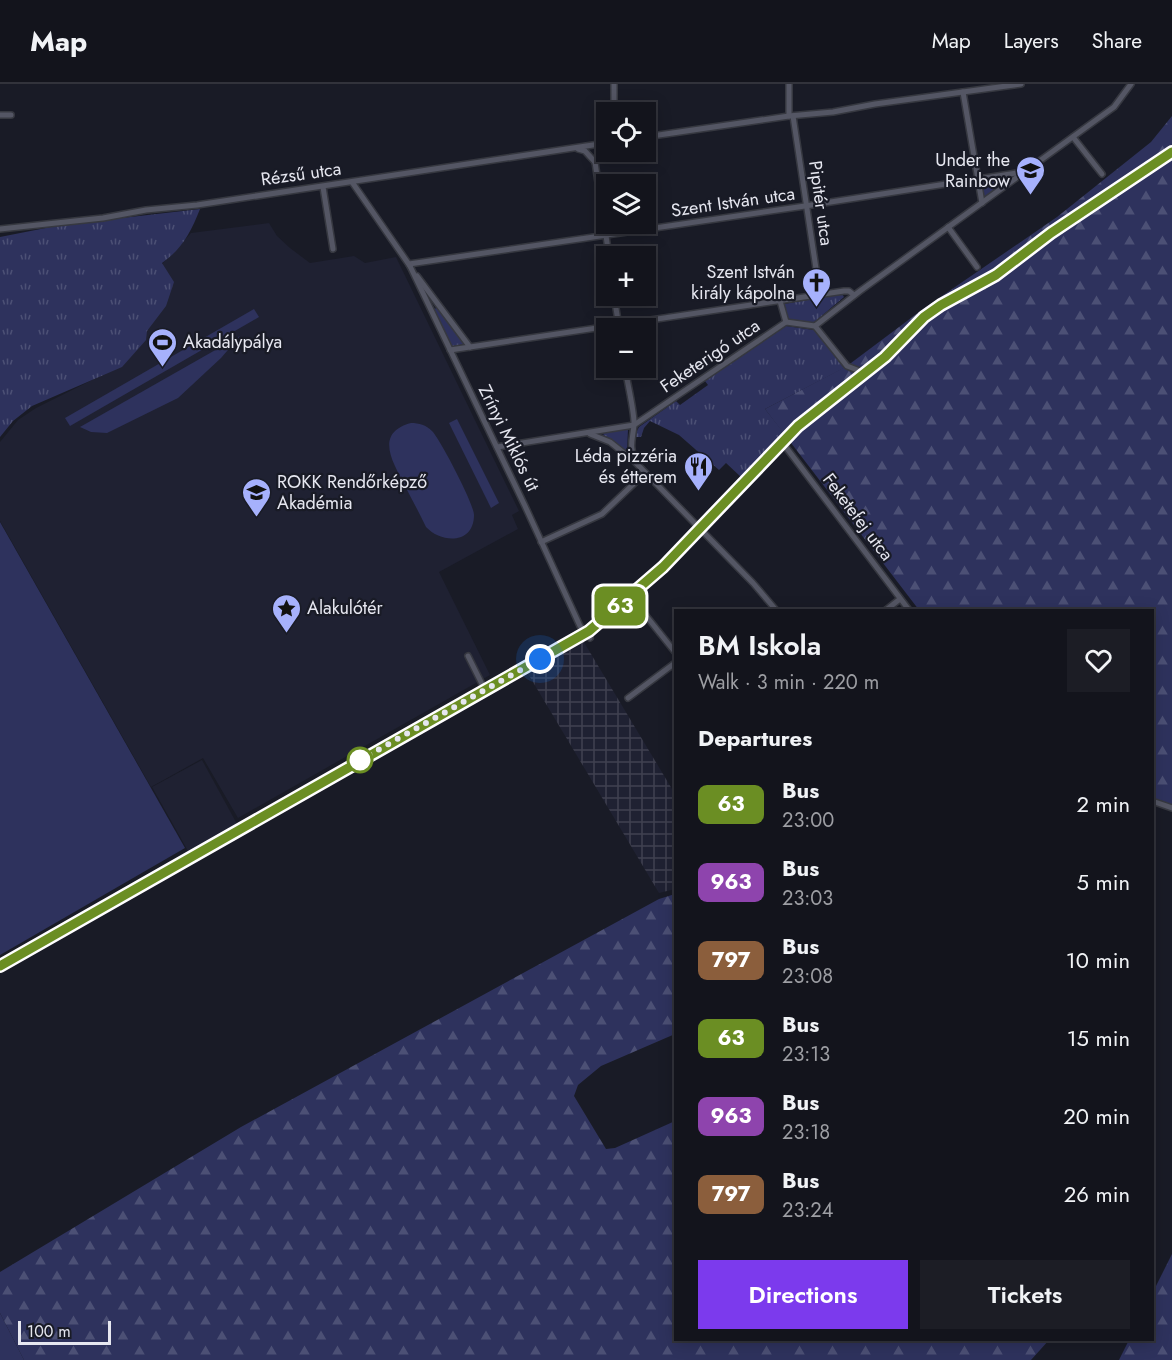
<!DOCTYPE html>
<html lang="en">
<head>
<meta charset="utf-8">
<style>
  :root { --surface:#13141c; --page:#1c1d25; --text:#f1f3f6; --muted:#9d9ea3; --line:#32333b; --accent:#7c3aed }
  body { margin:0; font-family:Jost,sans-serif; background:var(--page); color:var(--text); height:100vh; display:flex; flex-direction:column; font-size:22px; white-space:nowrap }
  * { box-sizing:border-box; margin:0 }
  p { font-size:20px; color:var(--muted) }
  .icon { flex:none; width:33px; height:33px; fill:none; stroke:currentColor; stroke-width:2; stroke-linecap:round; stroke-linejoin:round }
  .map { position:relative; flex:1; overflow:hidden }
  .drawer { position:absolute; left:674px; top:525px; width:480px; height:732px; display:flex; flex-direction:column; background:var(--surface); border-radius:0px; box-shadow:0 3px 15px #0003,0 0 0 2px var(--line) }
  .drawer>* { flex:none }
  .badge { padding:0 12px; border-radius:9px; font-size:21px; line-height:39px }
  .fabs { position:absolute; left:596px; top:18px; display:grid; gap:12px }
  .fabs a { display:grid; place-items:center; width:60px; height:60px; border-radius:0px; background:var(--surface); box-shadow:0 3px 15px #0003,0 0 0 2px var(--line); font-size:30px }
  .scale { position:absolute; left:18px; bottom:15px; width:93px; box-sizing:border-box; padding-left:6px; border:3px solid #e6e7f0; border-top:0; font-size:16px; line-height:21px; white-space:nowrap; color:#e6e7f0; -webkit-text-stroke:4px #191b26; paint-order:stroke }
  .you { position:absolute; width:30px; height:30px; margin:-15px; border:4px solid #fff; border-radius:50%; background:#1a73e8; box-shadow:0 0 0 9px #1a73e833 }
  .map>.badge { position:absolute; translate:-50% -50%; box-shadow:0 0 0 3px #fff }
  h2 { padding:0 24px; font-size:22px; line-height:54px }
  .round { display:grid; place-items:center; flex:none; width:63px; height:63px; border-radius:0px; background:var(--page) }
  .summary { display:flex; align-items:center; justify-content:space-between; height:102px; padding:0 24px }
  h1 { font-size:28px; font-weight:600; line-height:45px }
  .cta { display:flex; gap:12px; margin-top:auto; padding:12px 24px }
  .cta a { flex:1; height:69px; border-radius:0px; background:var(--accent); color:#fff; font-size:24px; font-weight:600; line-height:69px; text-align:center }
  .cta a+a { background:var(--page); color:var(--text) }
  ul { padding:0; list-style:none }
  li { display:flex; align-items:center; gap:18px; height:78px; padding:0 24px }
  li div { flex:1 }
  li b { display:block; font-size:22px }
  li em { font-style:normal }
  li .badge { min-width:66px; font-weight:700; text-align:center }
  header { display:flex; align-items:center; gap:36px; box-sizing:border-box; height:84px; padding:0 30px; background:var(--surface); border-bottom:2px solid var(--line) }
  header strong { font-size:28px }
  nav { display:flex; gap:33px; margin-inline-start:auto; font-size:21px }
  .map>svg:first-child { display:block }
  .built { fill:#1f2132 }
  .industrial { fill:url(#industrial-grid) }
  .grass { fill:#2e325d }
  .forest { fill:url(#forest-firs) }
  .park { fill:url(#park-tufts) }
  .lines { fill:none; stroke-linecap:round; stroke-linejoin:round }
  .minor-casing { stroke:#363840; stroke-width:8 }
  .tertiary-casing { stroke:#363840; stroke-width:9 }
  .minor { stroke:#545664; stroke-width:5 }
  .tertiary { stroke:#545664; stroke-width:6 }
  .line-casing { stroke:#fff; stroke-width:14 }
  .line { stroke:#6b8e23; stroke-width:9 }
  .walk { stroke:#e6e7f0; stroke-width:6; stroke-dasharray:0 10.8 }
  .stop-dot { fill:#fff; stroke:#6b8e23; stroke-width:3 }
  .labels { text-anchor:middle; stroke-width:4.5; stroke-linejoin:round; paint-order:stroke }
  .poi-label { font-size:18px; fill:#e6e7f0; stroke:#191b26; text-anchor:end }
  .street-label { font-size:18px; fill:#e6e7f0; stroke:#191b26 }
</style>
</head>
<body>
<header>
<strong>Map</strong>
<nav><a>Map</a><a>Layers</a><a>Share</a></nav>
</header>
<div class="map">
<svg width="1172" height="1276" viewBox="0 0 1172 1276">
  <defs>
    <pattern id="industrial-grid" width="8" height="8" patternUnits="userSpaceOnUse" patternTransform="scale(1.5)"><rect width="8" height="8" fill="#1f2132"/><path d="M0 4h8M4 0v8" fill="none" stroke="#404150"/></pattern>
    <pattern id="forest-firs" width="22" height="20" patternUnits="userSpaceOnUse" patternTransform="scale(1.5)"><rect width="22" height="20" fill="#2e325d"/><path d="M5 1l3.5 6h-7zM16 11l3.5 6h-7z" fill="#4c5075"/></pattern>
    <pattern id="park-tufts" width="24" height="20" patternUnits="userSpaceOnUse" patternTransform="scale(1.5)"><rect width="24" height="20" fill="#2e325d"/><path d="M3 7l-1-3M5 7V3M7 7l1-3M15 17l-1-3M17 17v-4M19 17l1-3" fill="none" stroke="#4c5075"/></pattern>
  </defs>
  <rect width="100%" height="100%" fill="#191b26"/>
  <g class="built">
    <polygon points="269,139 277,152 290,164 310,179 354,172 365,179 396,173 519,427 512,431 518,445 439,488 490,591 238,734 203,674 151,703 0,437 0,358 18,336 36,324 116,284 155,235 163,179 191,149"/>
    <polygon points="202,676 237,740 188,767 152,703"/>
  </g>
  <polygon class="industrial" points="582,555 675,710 675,805 659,809 527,588"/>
  <g class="grass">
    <polygon points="254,225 259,233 70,342 65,334"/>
    <polygon points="240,252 221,274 178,314 107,349 91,348 80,343"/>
    <polygon points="457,335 499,419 491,424 449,339"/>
    <path d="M411,339C419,339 426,341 432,347C440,355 474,420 474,431C474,460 442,460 426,443C419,428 411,414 404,400C393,378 374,349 411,339Z"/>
    <polygon points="0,438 185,764 0,871"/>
    <polygon points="0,1229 24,1276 0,1276"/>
  </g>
  <g class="forest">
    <polygon points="1172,32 1172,723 1152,717 1152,526 919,526 765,325 847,282 923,225 1057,133 1151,58"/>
    <polygon points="675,810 675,950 601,982 578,1001 574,1012 606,1065 615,1064 675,1037 675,1256 1049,1256 1031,1276 24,1276 0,1229 0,1188 241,1043 659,815"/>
    <polygon points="1172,1170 1172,1276 1119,1276 1129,1256 1152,1256 1152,1210"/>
  </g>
  <g class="park">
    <polygon points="1009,94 1009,96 984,114 981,99"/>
    <path d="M200,125C191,148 182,165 162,179L174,198L166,222L147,247L146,256L122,283L32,322L13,337L0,353V153L61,141Z"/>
    <polygon points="842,210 844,213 812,240 789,237 784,220"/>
    <polygon points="438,224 464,260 450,263 432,225"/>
    <polygon points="786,242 814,246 844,284 765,325 784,349 741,393 726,379 719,386 679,351 650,337 644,344 641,353 634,353 639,343 676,317 680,321 708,301 705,297"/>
    <polygon points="628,345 627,367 603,352 604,349"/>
  </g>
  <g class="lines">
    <defs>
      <g id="minor">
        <polyline points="789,0 789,32"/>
        <polyline points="963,8 982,119"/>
        <polyline points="614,28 614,0"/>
        <polyline points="0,31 11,31"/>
        <polyline points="793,32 820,211"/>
        <polyline points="645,53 789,32 833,28 875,20 1021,0"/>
        <polyline points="1073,53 1102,90"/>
        <polyline points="578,65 585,67 595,78 609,172"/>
        <polyline points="595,78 601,64 606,59"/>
        <polyline points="352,98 410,182"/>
        <polyline points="323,103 333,165"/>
        <polyline points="948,143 977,183"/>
        <polyline points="0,145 103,134 146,126 197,121 606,59"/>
        <polyline points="409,180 805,122 1023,88"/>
        <polyline points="409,180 525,422 580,542 590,554"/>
        <polyline points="417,192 470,263"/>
        <polyline points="614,212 619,243"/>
        <polyline points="780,217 786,238"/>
        <polyline points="815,242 847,282 865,289"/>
        <polyline points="450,266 844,207 849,207 854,211"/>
        <path d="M625,284C627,297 635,330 634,341C632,360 629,360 636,379L753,499L776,526"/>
        <polyline points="590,350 610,358 635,378"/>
        <polyline points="782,358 909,526"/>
        <polyline points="497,363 634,341 786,238 815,242 860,207 1114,23 1131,0"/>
        <polyline points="541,458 602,430 645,389"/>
        <polyline points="631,513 675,568"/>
        <polyline points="886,526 900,515"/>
        <polyline points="468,572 485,606"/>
        <polyline points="628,614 675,579"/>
        <polyline points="1152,717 1172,724"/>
      </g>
      <polyline id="tertiary" points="0,882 589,547 631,513 664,483 798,342 877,280 924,233 941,221 996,191 1051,149 1172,68"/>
    </defs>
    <use href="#minor" class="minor-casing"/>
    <use href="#tertiary" class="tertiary-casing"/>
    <use href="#minor" class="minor"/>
    <use href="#tertiary" class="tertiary"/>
  </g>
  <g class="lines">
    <defs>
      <polyline id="line" points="0,882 589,547 663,483 798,342 885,273 924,233 941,221 996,191 1051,149 1172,68"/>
    </defs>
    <use href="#line" class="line-casing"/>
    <use href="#line" class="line"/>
    <polyline class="walk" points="360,676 540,575"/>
  </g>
  <defs>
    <symbol id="school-pin" viewBox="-11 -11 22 30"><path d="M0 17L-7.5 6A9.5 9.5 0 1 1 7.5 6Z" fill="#a6b1fc" stroke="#191b26"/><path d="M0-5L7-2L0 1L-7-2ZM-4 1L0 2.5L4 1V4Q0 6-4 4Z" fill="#111"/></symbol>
    <symbol id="church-pin" viewBox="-11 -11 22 30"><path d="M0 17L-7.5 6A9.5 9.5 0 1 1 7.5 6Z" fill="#a6b1fc" stroke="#191b26"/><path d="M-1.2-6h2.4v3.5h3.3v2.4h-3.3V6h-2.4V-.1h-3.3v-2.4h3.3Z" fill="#111"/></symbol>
    <symbol id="stadium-pin" viewBox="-11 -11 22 30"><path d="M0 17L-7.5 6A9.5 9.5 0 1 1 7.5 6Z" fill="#a6b1fc" stroke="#191b26"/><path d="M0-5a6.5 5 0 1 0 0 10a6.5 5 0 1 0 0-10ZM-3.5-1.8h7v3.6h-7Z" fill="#111"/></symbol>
    <symbol id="restaurant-pin" viewBox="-11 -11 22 30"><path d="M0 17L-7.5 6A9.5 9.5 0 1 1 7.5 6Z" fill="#a6b1fc" stroke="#191b26"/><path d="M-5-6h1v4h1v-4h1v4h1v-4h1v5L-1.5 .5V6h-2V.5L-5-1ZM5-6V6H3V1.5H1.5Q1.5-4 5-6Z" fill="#111"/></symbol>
    <symbol id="sight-pin" viewBox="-11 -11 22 30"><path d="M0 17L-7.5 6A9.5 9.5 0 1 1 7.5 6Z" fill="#a6b1fc" stroke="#191b26"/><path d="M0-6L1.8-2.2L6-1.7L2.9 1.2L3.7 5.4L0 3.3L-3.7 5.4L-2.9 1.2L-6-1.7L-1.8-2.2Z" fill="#111"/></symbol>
  </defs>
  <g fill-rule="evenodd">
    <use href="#school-pin" x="1014" y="70" width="33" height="45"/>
    <use href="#church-pin" x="800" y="182" width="33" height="45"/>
    <use href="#stadium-pin" x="146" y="242" width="33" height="45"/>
    <use href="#restaurant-pin" x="682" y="366" width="33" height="45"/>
    <use href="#school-pin" x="240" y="392" width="33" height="45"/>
    <use href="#sight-pin" x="270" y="508" width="33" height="45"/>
  </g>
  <circle class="stop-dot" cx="360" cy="676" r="12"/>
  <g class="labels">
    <g class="poi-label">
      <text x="1010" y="82">Under the<tspan x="1010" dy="21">Rainbow</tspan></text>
      <text x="795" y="194">Szent István<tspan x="795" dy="21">király kápolna</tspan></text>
      <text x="183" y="264" text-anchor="start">Akadálypálya</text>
      <text x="677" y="378">Léda pizzéria<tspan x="677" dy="21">és étterem</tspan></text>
      <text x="277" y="404" text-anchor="start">ROKK Rendőrképző<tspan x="277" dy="21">Akadémia</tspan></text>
      <text x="307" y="530" text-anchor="start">Alakulótér</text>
    </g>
    <g class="street-label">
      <text transform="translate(301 90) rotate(-8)" y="6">Rézsű utca</text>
      <text transform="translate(733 118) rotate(-8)" y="6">Szent István utca</text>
      <text transform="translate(821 119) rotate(82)" y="6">Pipitér utca</text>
      <text transform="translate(710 272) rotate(-34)" y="6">Feketerigó utca</text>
      <text transform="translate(509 354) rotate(64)" y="6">Zrínyi Miklós út</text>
      <text transform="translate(858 433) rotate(53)" y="6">Feketefej utca</text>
    </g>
  </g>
</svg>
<div class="fabs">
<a><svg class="icon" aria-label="locate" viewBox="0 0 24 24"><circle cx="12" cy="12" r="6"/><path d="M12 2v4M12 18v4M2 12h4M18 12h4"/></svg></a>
<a><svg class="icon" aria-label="layers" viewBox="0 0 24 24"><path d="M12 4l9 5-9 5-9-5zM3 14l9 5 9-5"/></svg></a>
<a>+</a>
<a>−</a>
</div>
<div class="scale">100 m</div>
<div class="you" style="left:540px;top:575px"></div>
<b class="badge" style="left:620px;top:522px;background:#6b8e23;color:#fff">63</b>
<section class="drawer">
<div class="summary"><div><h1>BM Iskola</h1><p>Walk · 3 min · 220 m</p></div><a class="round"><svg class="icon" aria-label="heart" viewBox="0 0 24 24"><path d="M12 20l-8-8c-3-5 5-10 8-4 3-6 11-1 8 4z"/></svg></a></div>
<h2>Departures</h2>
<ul>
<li><span class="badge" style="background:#6b8e23;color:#fff">63</span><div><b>Bus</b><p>23:00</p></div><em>2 min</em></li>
<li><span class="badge" style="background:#8e44ad;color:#fff">963</span><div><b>Bus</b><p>23:03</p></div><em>5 min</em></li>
<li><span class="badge" style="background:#8b5e3c;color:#fff">797</span><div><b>Bus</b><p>23:08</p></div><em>10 min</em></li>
<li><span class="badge" style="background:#6b8e23;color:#fff">63</span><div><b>Bus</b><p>23:13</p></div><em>15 min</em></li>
<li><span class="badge" style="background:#8e44ad;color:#fff">963</span><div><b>Bus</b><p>23:18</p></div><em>20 min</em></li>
<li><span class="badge" style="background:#8b5e3c;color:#fff">797</span><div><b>Bus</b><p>23:24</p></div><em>26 min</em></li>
</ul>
<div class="cta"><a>Directions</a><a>Tickets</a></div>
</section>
</div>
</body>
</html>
